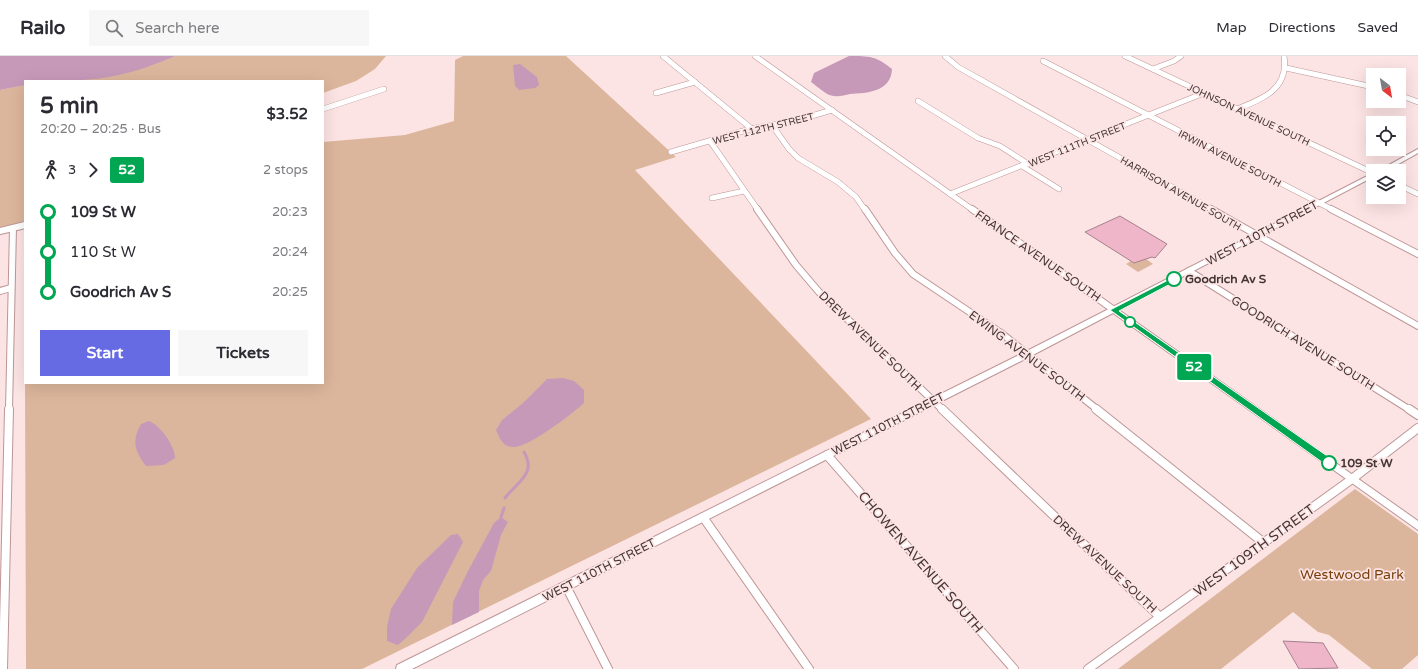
<!DOCTYPE html>
<html lang="en">
<head>
<meta charset="utf-8">
<style>
  :root { --surface:#fff; --page:#f7f7f7; --text:#2b2b33; --muted:#7c7c81; --line:#e1e1e2; --accent:#666be4 }
  body { margin:0; font-family:"Varela Round",sans-serif; background:var(--page); color:var(--text); height:100vh; display:flex; flex-direction:column; font-size:15px; white-space:nowrap }
  * { box-sizing:border-box; margin:0 }
  p { font-size:13px; color:var(--muted) }
  .icon { flex:none; width:22px; height:22px; fill:none; stroke:currentColor; stroke-width:2; stroke-linecap:round; stroke-linejoin:round }
  .map { position:relative; flex:1; overflow:hidden }
  .details { position:absolute; left:24px; top:24px; width:300px; height:304px; display:flex; flex-direction:column; background:var(--surface); border-radius:0px; box-shadow:0 4px 16px #0002 }
  .details>* { flex:none }
  .badge { padding:0 8px; border-radius:3px; font-size:14px; line-height:26px }
  .needle { width:26px; rotate:149deg }
  .buttons { position:absolute; left:1366px; top:12px; display:grid; gap:8px }
  .buttons a { display:grid; place-items:center; width:40px; height:40px; border-radius:0px; background:var(--surface); box-shadow:0 4px 16px #0002; font-size:20px }
  .map>.badge { position:absolute; translate:-50% -50%; box-shadow:0 0 0 2px #fff }
  .legs { display:flex; align-items:center; gap:6px; height:44px; padding:0 16px; font-size:13px }
  .legs p { margin-inline-start:auto }
  .head { display:flex; align-items:center; justify-content:space-between; height:68px; padding:0 16px }
  h1 { font-size:22px; font-weight:800; line-height:30px }
  .button { display:flex; gap:8px; margin-top:auto; padding:8px 16px }
  .button a { flex:1; height:46px; border-radius:0px; background:var(--accent); color:#fff; font-size:16px; font-weight:800; line-height:46px; text-align:center }
  .button a+a { background:var(--page); color:var(--text) }
  ul { padding:0 16px; list-style:none }
  li { display:flex; align-items:center; gap:14px; height:40px; font-size:15px }
  li i { display:grid; place-items:center; width:6px; height:100%; margin:0 5px; background:currentColor }
  li i::after { content:''; width:10px; height:10px; margin:-5px; border:3px solid; border-radius:50%; background:var(--surface) }
  li p { margin-inline-start:auto }
  li:first-child i { background:linear-gradient(#0000 50%,currentColor 0) }
  li:last-child i { background:linear-gradient(currentColor 50%,#0000 0) }
  header { display:flex; align-items:center; gap:24px; box-sizing:border-box; height:56px; padding:0 20px; background:var(--surface); border-bottom:1px solid var(--line) }
  header strong { font-size:19px }
  nav { display:flex; gap:22px; margin-inline-start:auto; font-size:14px }
  .search { width:280px; height:36px; background:var(--page); display:flex; align-items:center; gap:10px; box-sizing:border-box; padding:0 14px; border-radius:0px; color:var(--muted); font-size:15px }
  .map>svg:first-child { display:block }
  .green { fill:#dcb69c }
  .water { fill:#c699b9 }
  .lines { fill:none; stroke-linecap:round; stroke-linejoin:round }
  .stream { stroke:#c699b9; stroke-width:3 }
  .building { fill:#efb6c9; stroke:#a5818d }
  .minor-far2-casing { stroke:#bd9697; stroke-width:6 }
  .minor-far1-casing { stroke:#bd9697; stroke-width:8 }
  .minor-casing { stroke:#bd9697; stroke-width:10 }
  .tertiary-casing { stroke:#bd9697; stroke-width:2 }
  .minor-far2 { stroke:#fff; stroke-width:5 }
  .minor-far1 { stroke:#fff; stroke-width:6 }
  .minor { stroke:#fff; stroke-width:8 }
  .tertiary { fill:#fff; fill-rule:evenodd }
  .line-1 { fill:#00a651; stroke:#fff }
  .stop-1-dot { fill:#fff; stroke:#00a651; stroke-width:2 }
  .labels { text-anchor:middle; stroke-width:3.5; stroke-linejoin:round; paint-order:stroke }
  .far-street-label { font-size:10px; fill:#453535; stroke:#fde4e4 }
  .street-label { font-size:12px; fill:#453535; stroke:#fde4e4 }
  .stop-label { font-size:12px; font-weight:bold; fill:#453535; stroke:#fde4e4; text-anchor:start }
  .near-street-label { font-size:14px; fill:#453535; stroke:#fde4e4 }
  .near-park-label { font-size:14px; fill:#79400a; stroke:#fde4e4 }
</style>
</head>
<body>
<header>
<strong>Railo</strong>
<div class="search"><svg class="icon" aria-label="search" viewBox="0 0 24 24"><circle cx="10" cy="10" r="6"/><path d="M15 15l6 6"/></svg>Search here</div>
<nav><a>Map</a><a>Directions</a><a>Saved</a></nav>
</header>
<div class="map">
<svg width="1418" height="613" viewBox="0 0 1418 613">
  <rect width="100%" height="100%" fill="#fde4e4"/>
  <g class="green">
    <path d="M176,0H386L375,13L356,25L323,37V25H47C57,23 68,25 78,24C113,22 144,13 176,0Z"/>
    <polygon points="463,0 566,0 676,101 635,114 871,363 362,613 26,613 25,327 323,327 323,86 405,79 454,65 455,4"/>
    <polygon points="25,25 25,165 0,172 0,34 19,30"/>
    <polygon points="1145,202 1153,208 1138,216 1126,208 1131,205 1134,207"/>
    <polygon points="1355,433 1418,478 1418,599 1402,613 1372,613 1329,579 1318,576 1293,556 1221,613 1118,613"/>
  </g>
  <g class="water">
    <path d="M0,0H176C156,8 136,16 114,20C85,26 54,25 25,25V29L0,34Z"/>
    <path d="M849,0C870,0 876,0 892,13C891,36 867,37 850,38C845,39 839,41 834,40C827,40 817,30 811,26L814,17Z"/>
    <polygon points="520,8 537,21 539,29 535,32 519,34 515,30 513,9"/>
    <path d="M563,322L574,325L584,334V347C572,358 527,393 512,391C502,390 499,381 496,374L502,364L522,348L547,323Z"/>
    <path d="M149,365C160,369 175,390 175,402L164,409L146,410C135,395 131,386 141,368Z"/>
    <polygon points="501,461 508,466 501,479 491,515 483,524 479,535 479,556 452,569 453,546 468,515 494,467"/>
    <polygon points="458,478 463,486 422,566 407,581 398,589 387,585 387,571 391,553 417,512 451,479"/>
  </g>
  <g class="lines">
    <g class="stream">
      <path d="M505,442C517,426 537,418 524,396"/>
      <polyline points="501,461 504,452"/>
    </g>
  </g>
  <g class="building">
    <polygon points="1120,160 1167,188 1155,202 1152,201 1134,207 1085,176"/>
    <polygon points="1283,585 1323,587 1338,612 1299,613"/>
  </g>
  <g class="lines">
    <defs>
      <g id="minor-far2">
        <polyline points="663,0 752,73"/>
        <polyline points="755,0 973,154"/>
        <polyline points="945,0 958,11 1213,154"/>
        <polyline points="1125,0 1373,117"/>
        <polyline points="1043,5 1333,154"/>
        <polyline points="1286,12 1373,31"/>
        <polyline points="1153,13 1174,5 1181,0"/>
        <polyline points="656,37 695,26"/>
        <polyline points="1399,39 1418,46"/>
        <polyline points="918,45 978,82 1000,90 1028,108"/>
        <polyline points="323,53 384,33"/>
        <path d="M1237,53C1263,43 1289,33 1284,0"/>
        <polyline points="772,69 789,93 798,102 838,126 856,141 865,154"/>
        <polyline points="710,85 758,154"/>
        <polyline points="671,96 750,73 798,64 832,54"/>
        <polyline points="1022,110 1059,133"/>
        <polyline points="1399,129 1418,138"/>
        <polyline points="950,138 1204,37"/>
        <polyline points="712,142 744,135"/>
      </g>
      <g id="minor-far1">
        <polyline points="757,153 796,209 819,236 943,354"/>
        <polyline points="865,153 895,197 913,218 1001,277 1098,354"/>
        <polyline points="972,153 1114,254"/>
        <polyline points="1211,153 1418,270"/>
        <polyline points="1331,153 1418,198"/>
        <polyline points="0,175 25,169"/>
        <polyline points="1189,215 1410,354"/>
        <polyline points="0,235 11,232"/>
        <polyline points="9,354 13,172"/>
      </g>
      <g id="minor">
        <polyline points="942,353 1160,561"/>
        <polyline points="1096,353 1264,487"/>
        <polyline points="1409,353 1418,359"/>
        <polyline points="827,399 1014,613"/>
        <polyline points="703,461 809,613"/>
        <polyline points="566,530 608,613"/>
        <polyline points="3,613 9,353"/>
        <polyline points="1088,613 1352,423 1418,372"/>
      </g>
      <g id="tertiary">
        <polygon points="1418,93 1418,97 1386,115 1378,115"/>
        <polygon points="1373,117 1373,121 1119,254 1418,465 1418,474 1113,257 1031,300 412,613 396,613 397,609 1025,296"/>
      </g>
    </defs>
    <use href="#minor-far2" class="minor-far2-casing"/>
    <use href="#minor-far1" class="minor-far1-casing"/>
    <use href="#minor" class="minor-casing"/>
    <use href="#tertiary" class="tertiary-casing"/>
    <use href="#minor-far2" class="minor-far2"/>
    <use href="#minor-far1" class="minor-far1"/>
    <use href="#minor" class="minor"/>
    <use href="#tertiary" class="tertiary"/>
  </g>
  <polygon class="line-1" points="1174,221 1178,223 1176,225 1119,255 1333,404 1334,407 1333,409 1326,409 1110,254"/>
  <g class="stop-1-dot">
    <circle cx="1174" cy="223" r="7"/>
    <circle cx="1130" cy="266" r="5"/>
    <circle cx="1329" cy="407" r="7"/>
  </g>
  <g class="labels">
    <g class="far-street-label">
      <text transform="translate(1249 58) rotate(25)" y="4">JOHNSON AVENUE SOUTH</text>
      <text transform="translate(763 72) rotate(-14)" y="4">WEST 112TH STREET</text>
      <text transform="translate(1077 88) rotate(-22)" y="4">WEST 111TH STREET</text>
      <text transform="translate(1230 102) rotate(27)" y="4">IRWIN AVENUE SOUTH</text>
      <text transform="translate(1181 137) rotate(30)" y="4">HARRISON AVENUE SOUTH</text>
    </g>
    <g class="street-label">
      <text transform="translate(1262 177) rotate(-28)" y="4">WEST 110TH STREET</text>
      <text transform="translate(1038 200) rotate(35)" y="4">FRANCE AVENUE SOUTH</text>
      <text transform="translate(870 285) rotate(44)" y="4">DREW AVENUE SOUTH</text>
      <text transform="translate(1303 287) rotate(32)" y="4">GOODRICH AVENUE SOUTH</text>
      <text transform="translate(1027 300) rotate(37)" y="4">EWING AVENUE SOUTH</text>
      <text transform="translate(888 368) rotate(-27)" y="4">WEST 110TH STREET</text>
      <text transform="translate(1105 508) rotate(43)" y="4">DREW AVENUE SOUTH</text>
      <text transform="translate(599 514) rotate(-27)" y="4">WEST 110TH STREET</text>
    </g>
    <g class="stop-label">
      <text x="1185" y="227">Goodrich Av S</text>
      <text x="1340" y="411">109 St W</text>
    </g>
    <g class="near-street-label">
      <text transform="translate(1254 494) rotate(-36)" y="5">WEST 109TH STREET</text>
      <text transform="translate(921 506) rotate(49)" y="5">CHOWEN AVENUE SOUTH</text>
    </g>
    <g class="near-park-label">
      <text x="1352" y="523">Westwood Park</text>
    </g>
  </g>
</svg>
<div class="buttons">
<a><svg class="needle" viewBox="-14 -14 28 28"><path d="M0-13l5 13h-10z" fill="#e53935"/><path d="M0 13l5-13h-10z" fill="#7c7c81"/></svg></a>
<a><svg class="icon" aria-label="locate" viewBox="0 0 24 24"><circle cx="12" cy="12" r="6"/><path d="M12 2v4M12 18v4M2 12h4M18 12h4"/></svg></a>
<a><svg class="icon" aria-label="layers" viewBox="0 0 24 24"><path d="M12 4l9 5-9 5-9-5zM3 14l9 5 9-5"/></svg></a>
</div>
<b class="badge" style="left:1194px;top:311px;background:#00a651;color:#fff">52</b>
<section class="details">
<div class="head"><div><h1>5 min</h1><p>20:20 – 20:25 · Bus</p></div><b>$3.52</b></div>
<div class="legs"><svg class="icon" aria-label="walk" viewBox="0 0 24 24"><circle cx="13" cy="4" r="2"/><path d="M13 8l-2 6 4 7M11 14l-3 7M7 12l3-4h3l4 4"/></svg>3<svg class="icon" aria-label="forward" viewBox="0 0 24 24"><path d="M9 5l7 7-7 7"/></svg><b class="badge" style="background:#00a651;color:#fff">52</b><p>2 stops</p></div>
<ul>
<li><i style="color:#00a651"></i><b>109 St W</b><p>20:23</p></li>
<li><i style="color:#00a651"></i><span>110 St W</span><p>20:24</p></li>
<li><i style="color:#00a651"></i><b>Goodrich Av S</b><p>20:25</p></li>
</ul>
<div class="button"><a>Start</a><a>Tickets</a></div>
</section>
</div>
</body>
</html>
